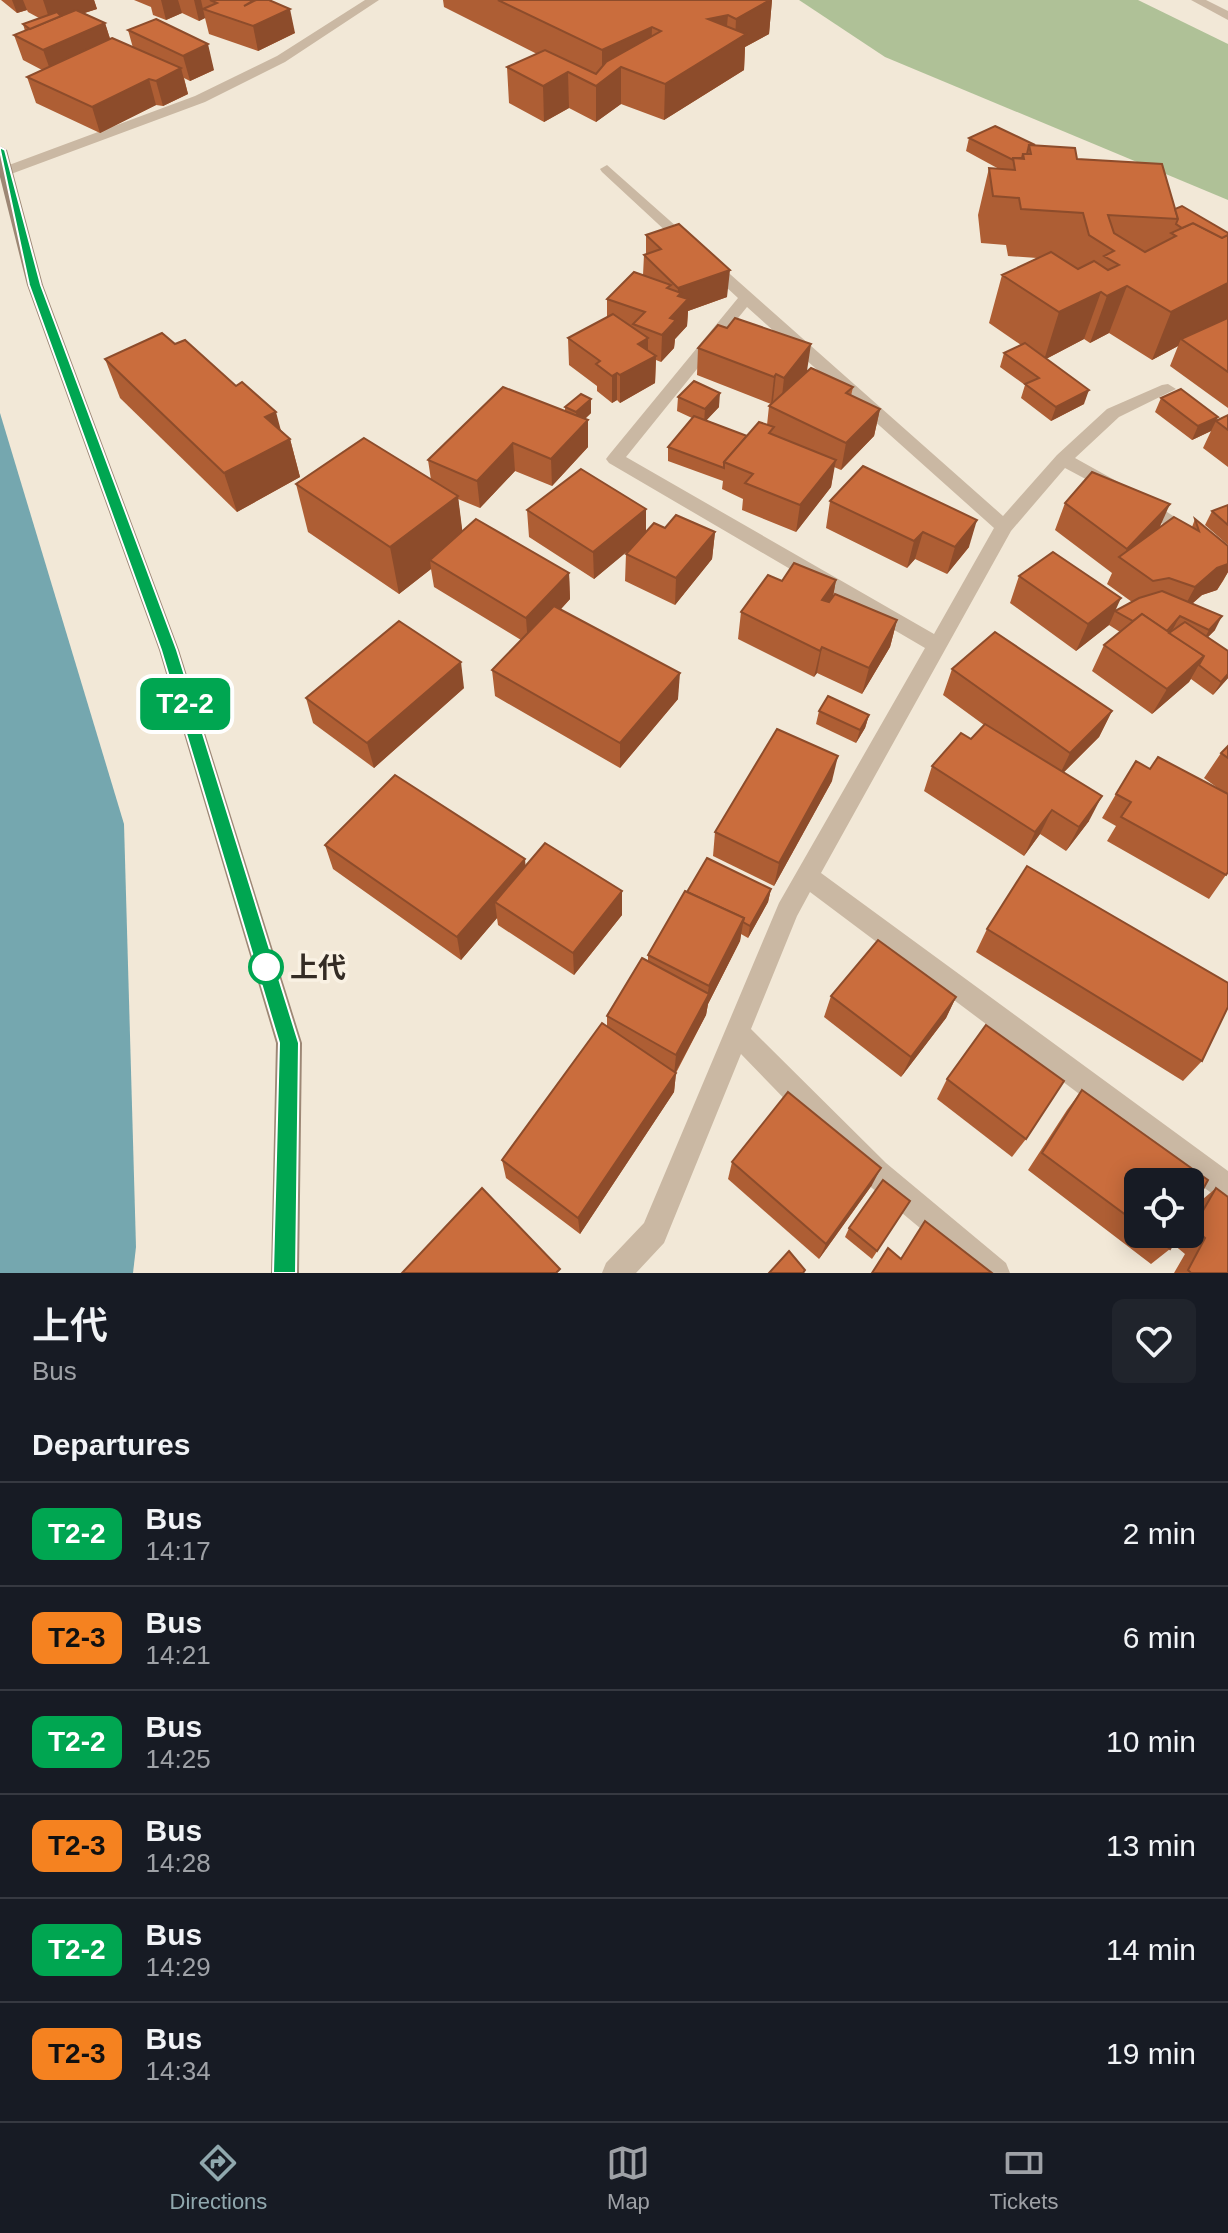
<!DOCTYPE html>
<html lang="en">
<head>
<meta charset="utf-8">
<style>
  :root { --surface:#171b24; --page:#20242c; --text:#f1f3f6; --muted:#9ea1a6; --line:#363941; --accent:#90a8ae }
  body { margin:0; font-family:Helvetica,"Noto Sans JP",sans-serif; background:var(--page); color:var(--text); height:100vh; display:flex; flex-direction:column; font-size:30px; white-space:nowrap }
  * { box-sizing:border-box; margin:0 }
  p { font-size:26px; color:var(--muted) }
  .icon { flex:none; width:44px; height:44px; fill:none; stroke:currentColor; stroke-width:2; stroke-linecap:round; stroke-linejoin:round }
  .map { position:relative; height:1273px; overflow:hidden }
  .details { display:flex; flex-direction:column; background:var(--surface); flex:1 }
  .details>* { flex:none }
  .badge { padding:0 16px; border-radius:12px; font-size:28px; line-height:52px }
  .fabs { position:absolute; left:1124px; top:1168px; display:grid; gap:16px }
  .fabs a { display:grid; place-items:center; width:80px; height:80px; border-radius:12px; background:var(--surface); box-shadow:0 4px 20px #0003; font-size:40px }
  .map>.badge { position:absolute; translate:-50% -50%; box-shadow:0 0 0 4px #fff }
  h2 { padding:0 32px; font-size:30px; line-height:72px }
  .round { display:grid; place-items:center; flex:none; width:84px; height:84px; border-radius:12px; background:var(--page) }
  .overview { display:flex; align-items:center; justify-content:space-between; height:136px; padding:0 32px }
  h1 { font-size:38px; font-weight:600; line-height:60px }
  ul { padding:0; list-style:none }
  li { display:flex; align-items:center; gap:24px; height:104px; padding:0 32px; border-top:2px solid var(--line) }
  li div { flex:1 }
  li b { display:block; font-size:30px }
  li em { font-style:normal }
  li .badge { min-width:88px; font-weight:700; text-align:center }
  .menu { display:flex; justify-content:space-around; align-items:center; height:112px; border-top:2px solid var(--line); background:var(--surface); font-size:22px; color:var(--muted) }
  .menu a { display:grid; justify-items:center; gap:4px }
  .menu .on { color:var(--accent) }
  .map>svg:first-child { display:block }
  .green { fill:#afc197 }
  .water { fill:#75a7af }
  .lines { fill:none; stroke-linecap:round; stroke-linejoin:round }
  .street { fill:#cab8a3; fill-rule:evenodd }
  .secondary { fill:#9d8775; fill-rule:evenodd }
  .wall { fill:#ae5e34 }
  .shaded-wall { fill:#8d4c2b }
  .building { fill:#ca6d3d; stroke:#8d4c2b; stroke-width:2 }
  .line { fill:#00a651; stroke:#fff; stroke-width:2 }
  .stop-dot { fill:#fff; stroke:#00a651; stroke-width:4 }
  .labels { text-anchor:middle; stroke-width:7; stroke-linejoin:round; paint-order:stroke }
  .near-stop-label { font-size:28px; font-weight:bold; fill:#342c25; stroke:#f9f1e3; text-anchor:start }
</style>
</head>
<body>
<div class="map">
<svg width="1228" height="1273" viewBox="0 0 1228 1273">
  <rect width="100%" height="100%" fill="#f2e8d7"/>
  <polygon class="green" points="799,0 1138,0 1228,44 1228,200 885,57"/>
  <polygon class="water" points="0,413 124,824 136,1247 133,1273 0,1273"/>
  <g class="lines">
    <g class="street">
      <polygon points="365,0 379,0 285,62 205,102 11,174 0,172 1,168 195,96 277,56"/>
      <polygon points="1191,0 1206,0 1228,11 1228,20"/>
      <path d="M607,165L1003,516L1057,455L1107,409L1162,385L1168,384L1176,389L1119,417L1075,458L1120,483L1123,487L1120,491H1108L1065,468L1011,531L821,873L1228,1171V1202L1218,1198L810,892L797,916L751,1029L886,1163L1006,1263L1010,1273H974L866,1183L741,1054L664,1243L636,1273H602L606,1263L644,1223L779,903L925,648L609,463L606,459L609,455L738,298L602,172L600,169ZM747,307L994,528L934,634L626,457Z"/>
      <polygon points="1142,496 1228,551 1228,567 1136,506 1133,502"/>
    </g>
    <polygon class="secondary" points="0,146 7,150 43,285 179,650 302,1043 299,1273 271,1273 276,1043 159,650 27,285 0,177"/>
  </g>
  <g class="wall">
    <polygon points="1,0 94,0 97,9 84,13 105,23 110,39 133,48 128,30 214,70 190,81 184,78 188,94 163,106 156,105 100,133 36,103 27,77 42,70 23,60 14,35 25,31 23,24 39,18 28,12 27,10 17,13"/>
    <polygon points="134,0 269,0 295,33 258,51 209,34 205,18 199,21 182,13 166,20 153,15 151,7"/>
    <polygon points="443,0 772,0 769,34 745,47 744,70 664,120 621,104 596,122 569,108 544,122 509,103 507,67 537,54 444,7"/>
    <polygon points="969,138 1035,145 1077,159 1175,209 1228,233 1228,408 1170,366 1178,346 1152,360 1109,333 1090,343 1084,339 1046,359 1084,404 1051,421 1021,398 1025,385 1000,367 1004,353 1021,345 989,323 1002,275 1037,258 1008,256 1006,245 981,243 978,215 989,168 999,169 966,151"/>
    <polygon points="646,235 727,297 688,311 687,326 675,339 674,348 661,362 656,360 655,383 620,403 617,400 612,403 597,391 597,386 569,365 568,338 607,318 607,299 643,275 644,255 646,254"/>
    <polygon points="175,344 236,386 290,439 300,477 237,512 120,398 105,359"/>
    <polygon points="698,348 807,371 853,387 851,396 880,409 874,436 841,470 834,467 831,487 796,532 742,510 743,499 722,489 723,481 668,461 668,447 692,418 677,411 678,397 719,407 706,420 747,436 767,425 769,406 773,402 771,404 697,375"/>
    <polygon points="1161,398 1218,417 1216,420 1228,415 1228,467 1203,448 1211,431 1192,440 1155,412"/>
    <polygon points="565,407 591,413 585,419 588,447 552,486 515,471 480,508 458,499 462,531 569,573 570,599 561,609 678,699 620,768 495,696 492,670 521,640 434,587 431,569 399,594 308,532 296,484 431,480 428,460 565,411"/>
    <polygon points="830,501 969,547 947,574 915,559 907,568 826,528"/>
    <polygon points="1065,503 1160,527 1192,527 1195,519 1228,546 1228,572 1223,581 1217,590 1202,595 1192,604 1215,630 1208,637 1228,678 1213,695 1191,679 1189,682 1152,714 1092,671 1104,645 1120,632 1109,625 1076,651 1010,603 1019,576 1115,611 1132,602 1107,584 1112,573 1055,530"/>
    <polygon points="1228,505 1228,545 1205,525 1212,511"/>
    <polygon points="646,509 646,532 665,528 715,532 712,559 675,605 625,581 626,554 633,546 594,579 529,537 527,510"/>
    <polygon points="836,580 833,597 897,620 890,647 862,694 817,673 814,677 738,639 741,612 782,581"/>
    <polygon points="952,669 1112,711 1099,737 1064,772 1089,821 1066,851 1040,834 1024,856 924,791 932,766 971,739 984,725 943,695"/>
    <polygon points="464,688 374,768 313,723 306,698"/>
    <polygon points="819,711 869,715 865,728 856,743 816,724"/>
    <polygon points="1228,746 1228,872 1209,899 1107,841 1116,826 1102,818 1116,794 1150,769 1219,789 1204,778 1221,753"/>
    <polygon points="832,781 774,886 713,856 715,832"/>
    <polygon points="325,845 525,859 525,866 622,915 574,975 498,925 497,918 461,960 333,869"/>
    <polygon points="771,889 768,902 748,938 741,934 740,941 708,1004 706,1015 676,1073 674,1092 580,1234 506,1178 502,1160 607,1026 607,1016 648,961 648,955 687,892"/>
    <polygon points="987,929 1202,1061 1183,1081 976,952"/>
    <polygon points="831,996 956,997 946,1018 901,1077 824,1017"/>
    <polygon points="947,1079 1026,1139 1012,1157 937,1099"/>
    <polygon points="1082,1090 1138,1182 1138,1234 1190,1234 1190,1215 1196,1205 1216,1188 1228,1273 1174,1273 1185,1254 1173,1244 1170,1249 1151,1264 1028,1170 1067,1110"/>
    <polygon points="732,1162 872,1185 819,1259 728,1179"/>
    <polygon points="910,1201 872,1259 845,1237 849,1228"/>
  </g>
  <g class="shaded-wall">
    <polygon points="12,0 23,0 27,10 17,13"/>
    <polygon points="43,0 94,0 97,9 51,24"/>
    <polygon points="161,0 178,0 182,13 166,20"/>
    <polygon points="194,0 201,0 205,18 199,21"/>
    <polygon points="254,0 260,0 290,9 295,33 258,51 253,26"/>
    <polygon points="770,0 772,0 769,34 745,47 744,70 664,120 665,84 708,19 728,15 725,47 735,41 736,19"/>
    <polygon points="105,23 113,48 52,75 43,50"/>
    <polygon points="652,27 651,62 621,67 621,104 596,122 596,86 602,82 602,50"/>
    <polygon points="208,44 214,70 190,81 183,56"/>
    <polygon points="181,68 188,94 163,106 156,81"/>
    <polygon points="568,72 569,108 544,122 543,86"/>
    <polygon points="149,79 156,105 100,133 92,107"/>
    <polygon points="730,270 727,297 688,311 687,326 675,339 674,348 661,362 662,335 670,318 677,311 678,288"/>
    <polygon points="1228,283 1228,319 1181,339 1178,346 1152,360 1171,312"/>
    <polygon points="1127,286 1109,333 1090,343 1107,296"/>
    <polygon points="1101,292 1084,339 1044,360 1059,312"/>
    <polygon points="648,338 648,360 656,356 655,383 620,403 620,375 638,344"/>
    <polygon points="811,344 807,371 781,405 784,378"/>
    <polygon points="617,373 617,400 612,403 612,376"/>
    <polygon points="776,374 773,401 771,404 774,377"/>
    <polygon points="1089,390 1084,404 1051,421 1056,407"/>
    <polygon points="720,393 719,407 704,423 705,409"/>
    <polygon points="591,399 591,413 577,426 576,412"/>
    <polygon points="880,409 874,436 841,470 846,443"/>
    <polygon points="276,412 284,442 290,439 300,477 237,512 224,473 265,417"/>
    <polygon points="1218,417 1211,431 1192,440 1198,426"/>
    <polygon points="588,420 588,447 552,486 551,459"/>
    <polygon points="513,443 515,471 480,508 477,481"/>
    <polygon points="836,460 831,487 796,532 800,505"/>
    <polygon points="458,496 464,544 430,560 431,569 399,594 390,547"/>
    <polygon points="1170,504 1158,531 1122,560 1127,549"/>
    <polygon points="646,509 646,536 594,579 593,552"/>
    <polygon points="977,520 969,547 947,574 955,547"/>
    <polygon points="715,532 712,559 675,605 676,578"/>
    <polygon points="923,532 915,559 907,568 914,541"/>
    <polygon points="1228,564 1228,572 1217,590 1202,595 1181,613 1195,587 1217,568"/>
    <polygon points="569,573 570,599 528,645 526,618"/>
    <polygon points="836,580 831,607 822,600"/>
    <polygon points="1121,598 1109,625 1076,651 1088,624"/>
    <polygon points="1180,616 1173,629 1165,639 1163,638"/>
    <polygon points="1222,616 1215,630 1202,643 1209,630"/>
    <polygon points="897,620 890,647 862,694 869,668"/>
    <polygon points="822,647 817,673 814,677 820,651"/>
    <polygon points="1204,656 1189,682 1152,714 1167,689"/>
    <polygon points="461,662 464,688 374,768 367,743"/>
    <polygon points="680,673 678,699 620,768 620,743"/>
    <polygon points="1228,674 1228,678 1213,695 1221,682"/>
    <polygon points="1112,711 1099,737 1058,778 1070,753"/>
    <polygon points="869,715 865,728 856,743 860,730"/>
    <polygon points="838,756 832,781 774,886 779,863"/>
    <polygon points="1102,796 1089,821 1066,851 1079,827"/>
    <polygon points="1052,810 1040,834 1024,856 1035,832"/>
    <polygon points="525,859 527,883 495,902 497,918 461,960 457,937"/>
    <polygon points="771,889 768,902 748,938 750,926"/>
    <polygon points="622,891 622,915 574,975 573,953"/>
    <polygon points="744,918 740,941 708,1004 706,1015 674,1075 676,1055 707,997 709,986"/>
    <polygon points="956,997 946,1018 901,1077 911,1057"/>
    <polygon points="676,1073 674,1092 580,1234 578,1218"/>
    <polygon points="881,1168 872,1185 819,1259 826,1244"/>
  </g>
  <g class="building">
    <polygon points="210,0 254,0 244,6 256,0 269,0 290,9 253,26 203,9 217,3"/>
    <polygon points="498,0 770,0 736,19 728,15 708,19 746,34 665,84 621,67 596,86 568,72 543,86 507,67 545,50 596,74 606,62 661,31 652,27 602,50"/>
    <polygon points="76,10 105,23 43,50 14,35"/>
    <polygon points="57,12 61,16 30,29 23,24"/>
    <polygon points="156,19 208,44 183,56 128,30"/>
    <polygon points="112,38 181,68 156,81 149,79 92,107 27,77"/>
    <polygon points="995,126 1035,145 1029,145 1027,154 1023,154 1022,158 1013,158 1013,160 969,138"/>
    <polygon points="1029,145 1075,148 1077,159 1162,164 1178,219 1108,215 1114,233 1145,252 1176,236 1171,233 1193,223 1222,238 1228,235 1228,283 1171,312 1127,286 1107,296 1101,292 1059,312 1002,275 1051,252 1078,269 1094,261 1108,270 1119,265 1104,256 1114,251 1089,235 1083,213 1021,209 1019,198 993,196 989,168 1015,170 1013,158 1024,159 1023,154 1031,154"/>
    <polygon points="1182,206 1228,233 1228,235 1222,238 1193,223 1182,228 1176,224 1178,219 1175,209"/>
    <polygon points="679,224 730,270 678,288 644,255 661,249 646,235"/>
    <polygon points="634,272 671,285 667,288 681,293 678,296 688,299 670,318 676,320 662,335 633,324 645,312 607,299"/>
    <polygon points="613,314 648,338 638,344 656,356 620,375 617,373 612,376 596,364 600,361 568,338"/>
    <polygon points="735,318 811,344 784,378 776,374 774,377 698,348 718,325 727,328"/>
    <polygon points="1228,318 1228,372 1181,339"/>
    <polygon points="162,333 175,344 185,340 236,386 242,382 276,412 265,417 290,439 224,473 105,359"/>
    <polygon points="1025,343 1089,390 1056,407 1025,384 1039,378 1004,353"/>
    <polygon points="811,368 853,387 846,393 880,409 846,443 769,406"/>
    <polygon points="694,381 720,393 705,409 678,397"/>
    <polygon points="503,387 588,420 551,459 513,443 477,481 428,460"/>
    <polygon points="1181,389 1218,417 1198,426 1161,398"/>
    <polygon points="581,394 591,399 576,412 565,407"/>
    <polygon points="1228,415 1228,430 1216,421"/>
    <polygon points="694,416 747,436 724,462 724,468 668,447"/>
    <polygon points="759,422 774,427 769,433 836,460 800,505 745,483 753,474 724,462"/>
    <polygon points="364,438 458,496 390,547 296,484"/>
    <polygon points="863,466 977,520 955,547 923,532 914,541 830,501"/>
    <polygon points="581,469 646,509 593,552 527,510"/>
    <polygon points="1092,472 1170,504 1127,549 1065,503"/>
    <polygon points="1228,505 1228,525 1212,511"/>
    <polygon points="676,515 715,532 676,578 626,554 654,523 665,528"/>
    <polygon points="1174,517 1199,531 1195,519 1228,546 1228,564 1217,568 1195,587 1169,578 1153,581 1119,557"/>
    <polygon points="476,519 569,573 526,618 430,560"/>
    <polygon points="1053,552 1121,598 1088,624 1019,576"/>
    <polygon points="794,563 836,580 822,600 829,602 835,594 897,620 869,668 822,647 820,651 741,612 768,575 782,581"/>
    <polygon points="1162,591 1222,616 1209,630 1180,616 1167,631 1142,614 1133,621 1115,611 1139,598"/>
    <polygon points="554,606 680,673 620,743 492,670"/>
    <polygon points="1142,614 1204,656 1167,689 1104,645"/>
    <polygon points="399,621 461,662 367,743 306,698"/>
    <polygon points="1185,622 1228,651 1228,674 1221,682 1199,665 1204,656 1169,633"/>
    <polygon points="995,632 1112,711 1070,753 952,669"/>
    <polygon points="828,696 869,715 860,730 819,711"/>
    <polygon points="985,724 1102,796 1079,827 1052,810 1035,832 932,766 961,733 971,739"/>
    <polygon points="777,729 838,756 779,863 715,832"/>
    <polygon points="1228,746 1228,758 1221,753"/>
    <polygon points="1158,757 1228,794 1228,872 1226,875 1121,817 1131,802 1116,794 1136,761 1150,769"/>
    <polygon points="395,775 525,859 457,937 325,845"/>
    <polygon points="545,843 622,891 573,953 495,902"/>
    <polygon points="707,858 771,889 750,926 743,922 744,918 687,892"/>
    <polygon points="1027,866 1228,983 1228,1007 1202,1061 987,929"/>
    <polygon points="685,891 744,918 709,986 648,955"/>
    <polygon points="878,940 956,997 911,1057 831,996"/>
    <polygon points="642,958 709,994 676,1055 607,1016"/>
    <polygon points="602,1023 676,1073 578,1218 502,1160"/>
    <polygon points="986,1025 1064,1081 1026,1139 947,1079"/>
    <polygon points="1082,1090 1208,1180 1190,1213 1190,1182 1138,1182 1138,1224 1042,1153"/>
    <polygon points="788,1092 881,1168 826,1244 732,1162"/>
    <polygon points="883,1180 910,1201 877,1251 849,1228"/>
    <polygon points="482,1188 560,1269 556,1273 402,1273"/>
    <polygon points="1216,1188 1228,1197 1228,1273 1191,1273 1188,1270 1205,1238 1193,1228"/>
    <polygon points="925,1221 992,1273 872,1273 888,1248 901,1259"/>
    <polygon points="1151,1234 1179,1234 1170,1249"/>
    <polygon points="789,1251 805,1270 803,1273 769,1273"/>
  </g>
  <polygon class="line" points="0,147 5,150 41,285 177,650 299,1043 296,1273 273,1273 279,1043 161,650 29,285 0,150"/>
  <circle class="stop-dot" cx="266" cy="967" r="16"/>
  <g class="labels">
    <g class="near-stop-label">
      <text x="290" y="977">上代</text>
    </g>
  </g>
</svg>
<div class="fabs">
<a><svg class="icon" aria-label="locate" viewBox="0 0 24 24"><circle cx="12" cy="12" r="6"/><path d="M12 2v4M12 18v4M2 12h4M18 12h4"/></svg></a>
</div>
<b class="badge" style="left:185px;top:704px;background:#00a651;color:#fff">T2-2</b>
</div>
<section class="details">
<div class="overview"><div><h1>上代</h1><p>Bus</p></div><a class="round"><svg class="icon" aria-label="heart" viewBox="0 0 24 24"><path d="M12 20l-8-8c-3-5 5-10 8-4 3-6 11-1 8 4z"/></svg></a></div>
<h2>Departures</h2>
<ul>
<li><span class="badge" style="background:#00a651;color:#fff">T2-2</span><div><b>Bus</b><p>14:17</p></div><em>2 min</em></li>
<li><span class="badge" style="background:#f58220;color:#111">T2-3</span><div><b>Bus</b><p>14:21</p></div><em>6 min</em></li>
<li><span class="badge" style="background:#00a651;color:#fff">T2-2</span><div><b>Bus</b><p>14:25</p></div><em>10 min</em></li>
<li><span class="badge" style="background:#f58220;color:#111">T2-3</span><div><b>Bus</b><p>14:28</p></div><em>13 min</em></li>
<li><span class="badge" style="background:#00a651;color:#fff">T2-2</span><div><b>Bus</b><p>14:29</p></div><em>14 min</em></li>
<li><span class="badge" style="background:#f58220;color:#111">T2-3</span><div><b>Bus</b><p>14:34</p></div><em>19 min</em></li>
</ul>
</section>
<nav class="menu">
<a class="on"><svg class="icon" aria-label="directions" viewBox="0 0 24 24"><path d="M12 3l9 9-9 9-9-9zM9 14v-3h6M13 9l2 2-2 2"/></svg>Directions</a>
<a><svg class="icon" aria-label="map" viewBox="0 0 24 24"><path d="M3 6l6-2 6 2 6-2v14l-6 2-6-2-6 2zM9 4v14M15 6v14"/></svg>Map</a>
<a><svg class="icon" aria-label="tickets" viewBox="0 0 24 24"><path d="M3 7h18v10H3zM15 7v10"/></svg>Tickets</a>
</nav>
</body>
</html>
